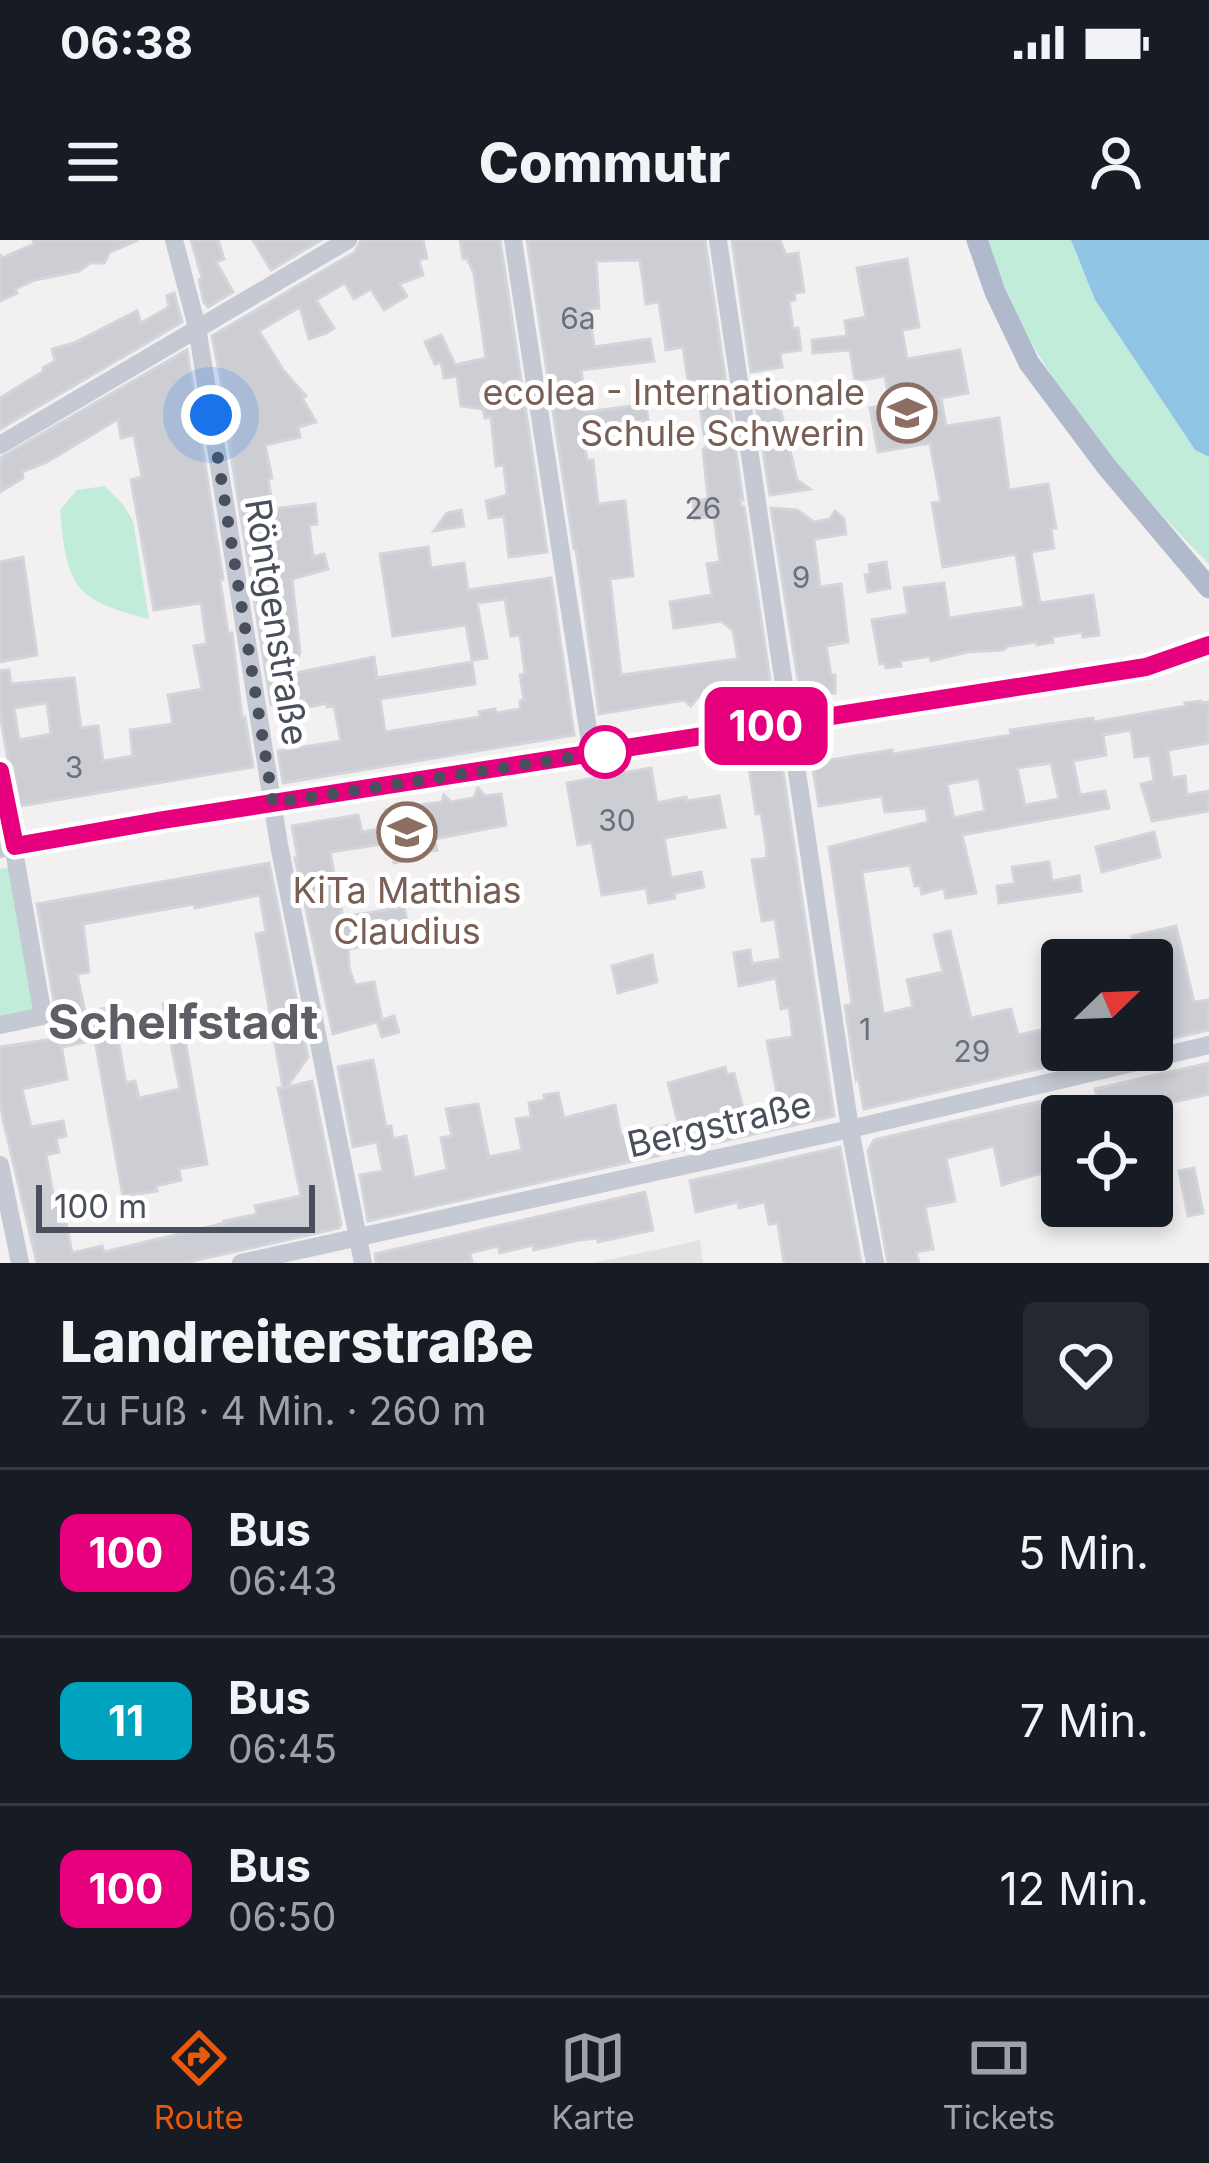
<!DOCTYPE html>
<html lang="de">
<head>
<meta charset="utf-8">
<style>
  :root { --surface:#171b24; --page:#242831; --text:#f1f3f6; --muted:#9ea1a6; --line:#363941; --accent:#ea580c }
  body { margin:0; font-family:Inter,sans-serif; background:var(--page); color:var(--text); height:100vh; display:flex; flex-direction:column; font-size:45px; white-space:nowrap }
  * { box-sizing:border-box; margin:0 }
  p { font-size:39px; color:var(--muted) }
  .icon { flex:none; width:66px; height:66px; fill:none; stroke:currentColor; stroke-width:2; stroke-linecap:round; stroke-linejoin:round }
  .map { position:relative; height:1023px; overflow:hidden }
  .side { display:flex; flex-direction:column; background:var(--surface); flex:1 }
  .side>* { flex:none }
  .badge { padding:0 24px; border-radius:18px; font-size:42px; line-height:78px }
  .needle { width:78px; rotate:67deg }
  .buttons { position:absolute; left:1041px; top:699px; display:grid; gap:24px }
  .buttons a { display:grid; place-items:center; width:132px; height:132px; border-radius:12px; background:var(--surface); box-shadow:0 6px 18px #0003; font-size:60px }
  .scale { position:absolute; left:36px; bottom:30px; width:279px; box-sizing:border-box; padding-left:12px; border:6px solid #494f5c; border-top:0; font-size:33px; line-height:42px; white-space:nowrap; color:#494f5c; -webkit-text-stroke:9px #fff; paint-order:stroke }
  .you { position:absolute; width:60px; height:60px; margin:-30px; border:9px solid #fff; border-radius:50%; background:#1a73e8; box-shadow:0 0 0 18px #1a73e833 }
  .map>.badge { position:absolute; translate:-50% -50%; box-shadow:0 0 0 6px #fff }
  .round { display:grid; place-items:center; flex:none; width:126px; height:126px; border-radius:12px; background:var(--page) }
  .summary { display:flex; align-items:center; justify-content:space-between; height:204px; padding:0 60px }
  h1 { font-size:57px; font-weight:800; line-height:90px }
  ul { padding:0; list-style:none }
  li { display:flex; align-items:center; gap:36px; height:168px; padding:0 60px; border-top:3px solid var(--line) }
  li div { flex:1 }
  li b { display:block; font-size:45px }
  li em { font-style:normal }
  li .badge { min-width:132px; font-weight:700; text-align:center }
  .status { display:flex; justify-content:space-between; align-items:center; height:84px; padding:0 60px; background:var(--surface); direction:ltr }
  .status svg { height:33px; fill:currentColor }
  header { display:flex; justify-content:space-between; align-items:center; height:156px; padding:0 60px; background:var(--surface); font-size:54px; font-weight:800 }
  .dock { display:flex; justify-content:space-around; align-items:center; height:168px; border-top:3px solid var(--line); background:var(--surface); font-size:33px; color:var(--muted) }
  .dock a { display:grid; justify-items:center; gap:6px }
  .dock .active { color:var(--accent) }
  .map>svg:first-child { display:block }
  .education { fill:#e3e1e1 }
  .green { fill:#c1ecda }
  .water { fill:#91c5e6 }
  .building { fill:#cdced4; stroke:#d4d5db; stroke-width:3; fill-rule:evenodd }
  .lines { fill:none; stroke-linecap:round; stroke-linejoin:round }
  .minor { stroke:#c4c9d3; stroke-width:18 }
  .major { stroke:#b1bacc; stroke-width:21 }
  .line-casing { stroke:#fff; stroke-width:27 }
  .line { stroke:#e6007e; stroke-width:18 }
  .walk { stroke:#494f5c; stroke-width:12; stroke-dasharray:0 21.6 }
  .stop-dot { fill:#fff; stroke:#e6007e; stroke-width:6 }
  .labels { text-anchor:middle; stroke-width:10; stroke-linejoin:round; paint-order:stroke }
  .number-label { font-size:30px; fill:#6a6f7a }
  .education-label { font-size:36px; fill:#785e54; stroke:#fff; text-anchor:end }
  .street-label { font-size:36px; fill:#494f5c; stroke:#fff }
  .district-label { font-size:48px; font-weight:bold; fill:#5d5f64; stroke:#fff }
</style>
</head>
<body>
<div class="status"><b>06:38</b><svg viewBox="0 0 49 12"><path d="M0 12V9h3v3zM5 12V6h3v6zM10 12V3h3v9zM15 12V0h3v12zM26 1h20v11H26zM47 4h2v5h-2z"/></svg></div>
<header><svg class="icon" aria-label="menu" viewBox="0 0 24 24"><path d="M4 6h16M4 12h16M4 18h16"/></svg>Commutr<svg class="icon" aria-label="person" viewBox="0 0 24 24"><circle cx="12" cy="8" r="4"/><path d="M4 21q1-7 8-7t8 7"/></svg></header>
<div class="map">
<svg width="1209" height="1023" viewBox="0 0 1209 1023">
  <rect width="100%" height="100%" fill="#f2f0f0"/>
  <polygon class="education" points="700,1000 703,1023 592,1023 674,1006"/>
  <g class="green">
    <path d="M985,0H1071L1095,60L1195,210L1209,217V324C1137,252 1052,153 1009,60C1000,40 993,20 985,0Z"/>
    <path d="M105,246L122,263L133,281L149,379C72,360 67,345 60,270L77,250Z"/>
    <polygon points="18,626 43,776 0,785 0,629"/>
  </g>
  <polygon class="water" points="1071,0 1209,0 1209,217 1195,210 1095,60"/>
  <g class="building">
    <polygon points="33,0 138,0 110,12 104,23 90,23 79,31 35,40 15,49 17,53 0,61 0,14 2,18 34,4"/>
    <polygon points="191,0 218,0 224,19 216,22 233,52 208,67 204,62 199,40 202,38"/>
    <polygon points="253,0 321,0 271,30"/>
    <polygon points="361,0 423,0 427,18 419,20 423,35 399,44 407,56 384,70 371,49 354,59 345,43 316,60 334,88 327,93 309,99 300,67 259,91 283,130 306,156 302,158 316,182 298,187 300,197 265,205 272,238 268,239 273,269 315,264 317,284 309,285 313,317 324,314 328,329 292,339 300,413 291,434 374,417 377,438 472,422 475,444 380,459 385,492 480,477 479,472 495,469 496,473 521,469 520,461 524,460 520,435 525,434 520,395 511,396 505,359 477,363 487,418 472,420 466,385 393,396 380,314 428,307 431,328 464,323 468,350 551,338 574,495 283,543 278,511 341,501 334,466 327,467 327,463 305,468 304,459 271,465 229,202 232,202 227,170 212,96 355,12"/>
    <polygon points="460,0 500,0 547,312 509,317 504,276 489,278 486,261 507,255 504,225 496,226 491,177 485,178 483,169 461,166 457,136 444,138 441,122 435,124 425,102 441,95 455,125 486,118 474,34 467,18 463,19"/>
    <path d="M527,0H705L743,260H740L741,266L744,267L771,446L697,458L691,466L684,460L599,474L576,309H574ZM640,20L646,64L659,62L666,110L683,107L688,141L696,139L706,208L703,209L708,259L693,261L695,279L714,276L720,322L707,324L712,355L670,362L674,388L721,381L733,390L738,419L621,435L610,339L633,336L625,261L598,264L593,220H587L582,190L648,180L646,164L587,172L581,130L654,121L650,99L594,107L589,69L599,68L596,21Z"/>
    <polygon points="732,0 780,0 786,15 798,13 804,52 794,53 795,60 789,61 793,89 798,88 801,110 780,113 782,127 751,132"/>
    <polygon points="907,19 919,87 902,90 907,119 960,110 968,153 941,158 946,186 999,178 1009,250 1048,244 1056,288 1051,289 1054,308 1031,312 1040,363 1093,355 1099,395 1083,397 1082,392 1052,397 1053,402 1037,405 1037,402 1008,406 1003,410 967,412 931,421 930,416 900,421 901,426 886,428 885,423 880,424 872,380 908,374 904,348 944,343 949,378 1024,367 1016,314 943,327 932,263 941,262 930,203 878,212 870,168 890,164 885,136 855,141 850,110 813,113 812,100 847,96 845,81 866,77 857,28"/>
    <polygon points="174,53 182,82 0,189 0,158 44,131 43,128 55,121 52,109 74,103 137,71 141,83 169,67 167,56"/>
    <path d="M187,110L223,339L220,340L228,393H232L242,478L245,477L253,527L20,566L13,529L8,520L0,474V431L9,430L11,444L74,438L81,488L98,486L103,521L133,516L130,490L173,484L168,455L202,449L194,406L207,404L201,363L154,370L131,240L142,237L134,195L121,198L118,179L47,222L22,232L23,238L0,252V218ZM47,463L51,494L19,500L14,468Z"/>
    <polygon points="779,163 797,240 810,249 770,255 756,166"/>
    <polygon points="771,268 797,270 814,282 830,279 835,271 844,279 846,294 814,299 820,347 841,344 848,402 826,406 831,435 835,435 835,453 801,459"/>
    <polygon points="461,270 464,286 434,291 447,273"/>
    <polygon points="23,317 37,415 0,422 0,322"/>
    <polygon points="886,322 890,348 868,352 865,335 870,334 869,325"/>
    <path d="M1201,461L1202,463L1209,462V503L1168,510L1172,538L1185,536L1187,555L1209,551V571L1152,581L1141,544L1154,541L1150,515L1135,517L1131,490L1103,495L1106,515L1073,521L1080,555L1105,551L1109,568L962,595L976,653L946,658L944,648L922,654L920,645L915,646L910,625L862,632L883,774L913,767L907,740L943,732L934,695L950,691L971,778L1011,769L1018,795L1046,789L1044,781L1062,777V810H1093L1094,816L864,869L858,835L856,839L845,766L852,764L829,607L928,582L926,568L885,572L882,556L819,566L812,523L892,510L893,514L1011,495L1010,490L1093,478L1094,482L1186,466L1185,463ZM1051,523L1059,559L1025,565L1017,528ZM979,538L985,571L954,578L947,544Z"/>
    <polygon points="778,498 834,876 368,981 360,935 383,931 377,902 353,907 338,827 373,820 386,887 391,886 393,899 406,896 414,938 447,930 441,898 452,896 446,869 478,864 489,917 522,910 516,879 531,877 529,863 545,860 544,855 558,853 564,878 615,865 621,895 678,883 668,843 725,827 727,835 734,833 744,872 779,864 767,801 793,797 789,767 781,769 776,738 739,746 734,713 750,710 752,724 781,719 775,679 762,681 752,620 767,618 766,604 761,573 756,574 747,514 770,509"/>
    <polygon points="651,528 657,563 686,557 687,561 719,556 725,587 664,598 671,638 701,632 704,647 674,653 675,658 649,663 646,648 602,655 592,602 578,605 567,543"/>
    <polygon points="478,548 485,556 501,554 506,585 434,599 437,610 412,614 413,619 394,623 390,603 330,612 343,677 404,667 407,682 355,691 358,707 348,709 349,728 355,745 374,742 382,780 394,776 399,792 382,797 377,782 333,794 295,618 298,618 292,586 358,575 362,592 389,587 386,570 442,562 444,555 451,562 474,558"/>
    <polygon points="1154,592 1160,617 1102,632 1096,607"/>
    <polygon points="1049,622 1052,641 1079,636 1081,651 999,663 997,646 1015,644 1012,627"/>
    <polygon points="269,623 308,817 287,847 312,841 341,984 339,988 184,1023 37,1023 3,879 0,860 0,807 60,798 67,839 22,849 31,887 63,881 66,896 56,898 59,912 46,915 54,959 57,959 62,983 66,982 72,1013 102,1006 104,1012 225,983 224,981 257,974 255,966 301,956 278,848 283,848 256,694 266,692 260,655 195,668 194,664 83,684 89,732 77,734 85,772 112,767 126,843 135,841 139,858 180,849 163,764 178,761 207,924 179,929 181,940 156,946 157,951 123,956 95,800 62,807 37,664"/>
    <polygon points="1176,686 1194,762 1209,760 1209,790 1152,803 1152,771 1159,769 1152,720 1139,720 1132,696"/>
    <polygon points="652,715 657,742 618,753 612,726"/>
    <polygon points="1209,823 1209,854 1161,865 1160,860 1101,874 1095,849"/>
    <polygon points="1041,861 1050,901 1062,898 1062,927 1002,945 994,906 946,918 955,961 925,967 933,1009 916,1012 919,1023 888,1023 868,911 874,900"/>
    <polygon points="840,907 861,1023 784,1023 778,983 769,984 765,962 739,968 738,962 696,972 690,941"/>
    <polygon points="1194,928 1203,973 1188,976 1179,931"/>
    <polygon points="645,952 653,990 598,1002 598,998 579,1000 534,1010 533,1005 500,1013 498,1006 470,1013 472,1023 376,1023 375,1014"/>
  </g>
  <g class="lines">
    <g class="minor">
      <polyline points="174,0 197,87 279,605 363,1023"/>
      <polyline points="513,0 592,515"/>
      <polyline points="718,0 850,889 875,1023"/>
      <polyline points="0,205 348,0"/>
      <polyline points="0,531 43,776 0,785"/>
      <polyline points="0,609 120,587 1146,426 1209,405"/>
      <polyline points="0,925 20,1023"/>
      <polyline points="241,1023 850,889 1209,805"/>
    </g>
    <polyline class="major" points="977,0 995,52 1029,123 1106,226 1209,348"/>
  </g>
  <g class="lines">
    <defs>
      <polyline id="line" points="0,531 15,606 163,580 1146,427 1209,405"/>
    </defs>
    <use href="#line" class="line-casing"/>
    <use href="#line" class="line"/>
    <polyline class="walk" points="211,175 273,563 605,512"/>
  </g>
  <defs>
    <symbol id="school-ring" viewBox="-11 -11 22 22"><circle r="9.5" fill="#fff" stroke="#8d6e63" stroke-width="1.5"/><path d="M0-5L7-2L0 1L-7-2ZM-4 1L0 2.5L4 1V4Q0 6-4 4Z" fill="#8d6e63"/></symbol>
  </defs>
  <g fill-rule="evenodd">
    <use href="#school-ring" x="874" y="140" width="66" height="66"/>
    <use href="#school-ring" x="374" y="559" width="66" height="66"/>
  </g>
  <circle class="stop-dot" cx="605" cy="512" r="24"/>
  <g class="labels">
    <g class="number-label">
      <text x="578" y="89">6a</text>
      <text x="703" y="279">26</text>
      <text x="801" y="348">9</text>
      <text x="74" y="538">3</text>
      <text x="617" y="591">30</text>
      <text x="865" y="800">1</text>
      <text x="972" y="822">29</text>
    </g>
    <g class="education-label">
      <text x="865" y="165">ecolea - Internationale<tspan x="865" dy="41">Schule Schwerin</tspan></text>
      <text x="407" y="663" text-anchor="middle">KiTa Matthias<tspan x="407" dy="41">Claudius</tspan></text>
    </g>
    <g class="street-label">
      <text transform="translate(277 382) rotate(81)" y="13">Röntgenstraße</text>
      <text transform="translate(719 884) rotate(-13)" y="13">Bergstraße</text>
    </g>
    <g class="district-label">
      <text x="183" y="799">Schelfstadt</text>
    </g>
  </g>
</svg>
<div class="buttons">
<a><svg class="needle" viewBox="-14 -14 28 28"><path d="M0-13l5 13h-10z" fill="#e53935"/><path d="M0 13l5-13h-10z" fill="#9ea1a6"/></svg></a>
<a><svg class="icon" aria-label="locate" viewBox="0 0 24 24"><circle cx="12" cy="12" r="6"/><path d="M12 2v4M12 18v4M2 12h4M18 12h4"/></svg></a>
</div>
<div class="scale">100 m</div>
<div class="you" style="left:211px;top:175px"></div>
<b class="badge" style="left:766px;top:486px;background:#e6007e;color:#fff">100</b>
</div>
<section class="side">
<div class="summary"><div><h1>Landreiterstraße</h1><p>Zu Fuß · 4 Min. · 260 m</p></div><a class="round"><svg class="icon" aria-label="heart" viewBox="0 0 24 24"><path d="M12 20l-8-8c-3-5 5-10 8-4 3-6 11-1 8 4z"/></svg></a></div>
<ul>
<li><span class="badge" style="background:#e6007e;color:#fff">100</span><div><b>Bus</b><p>06:43</p></div><em>5 Min.</em></li>
<li><span class="badge" style="background:#00a3be;color:#fff">11</span><div><b>Bus</b><p>06:45</p></div><em>7 Min.</em></li>
<li><span class="badge" style="background:#e6007e;color:#fff">100</span><div><b>Bus</b><p>06:50</p></div><em>12 Min.</em></li>
</ul>
</section>
<nav class="dock">
<a class="active"><svg class="icon" aria-label="directions" viewBox="0 0 24 24"><path d="M12 3l9 9-9 9-9-9zM9 14v-3h6M13 9l2 2-2 2"/></svg>Route</a>
<a><svg class="icon" aria-label="map" viewBox="0 0 24 24"><path d="M3 6l6-2 6 2 6-2v14l-6 2-6-2-6 2zM9 4v14M15 6v14"/></svg>Karte</a>
<a><svg class="icon" aria-label="tickets" viewBox="0 0 24 24"><path d="M3 7h18v10H3zM15 7v10"/></svg>Tickets</a>
</nav>
</body>
</html>
